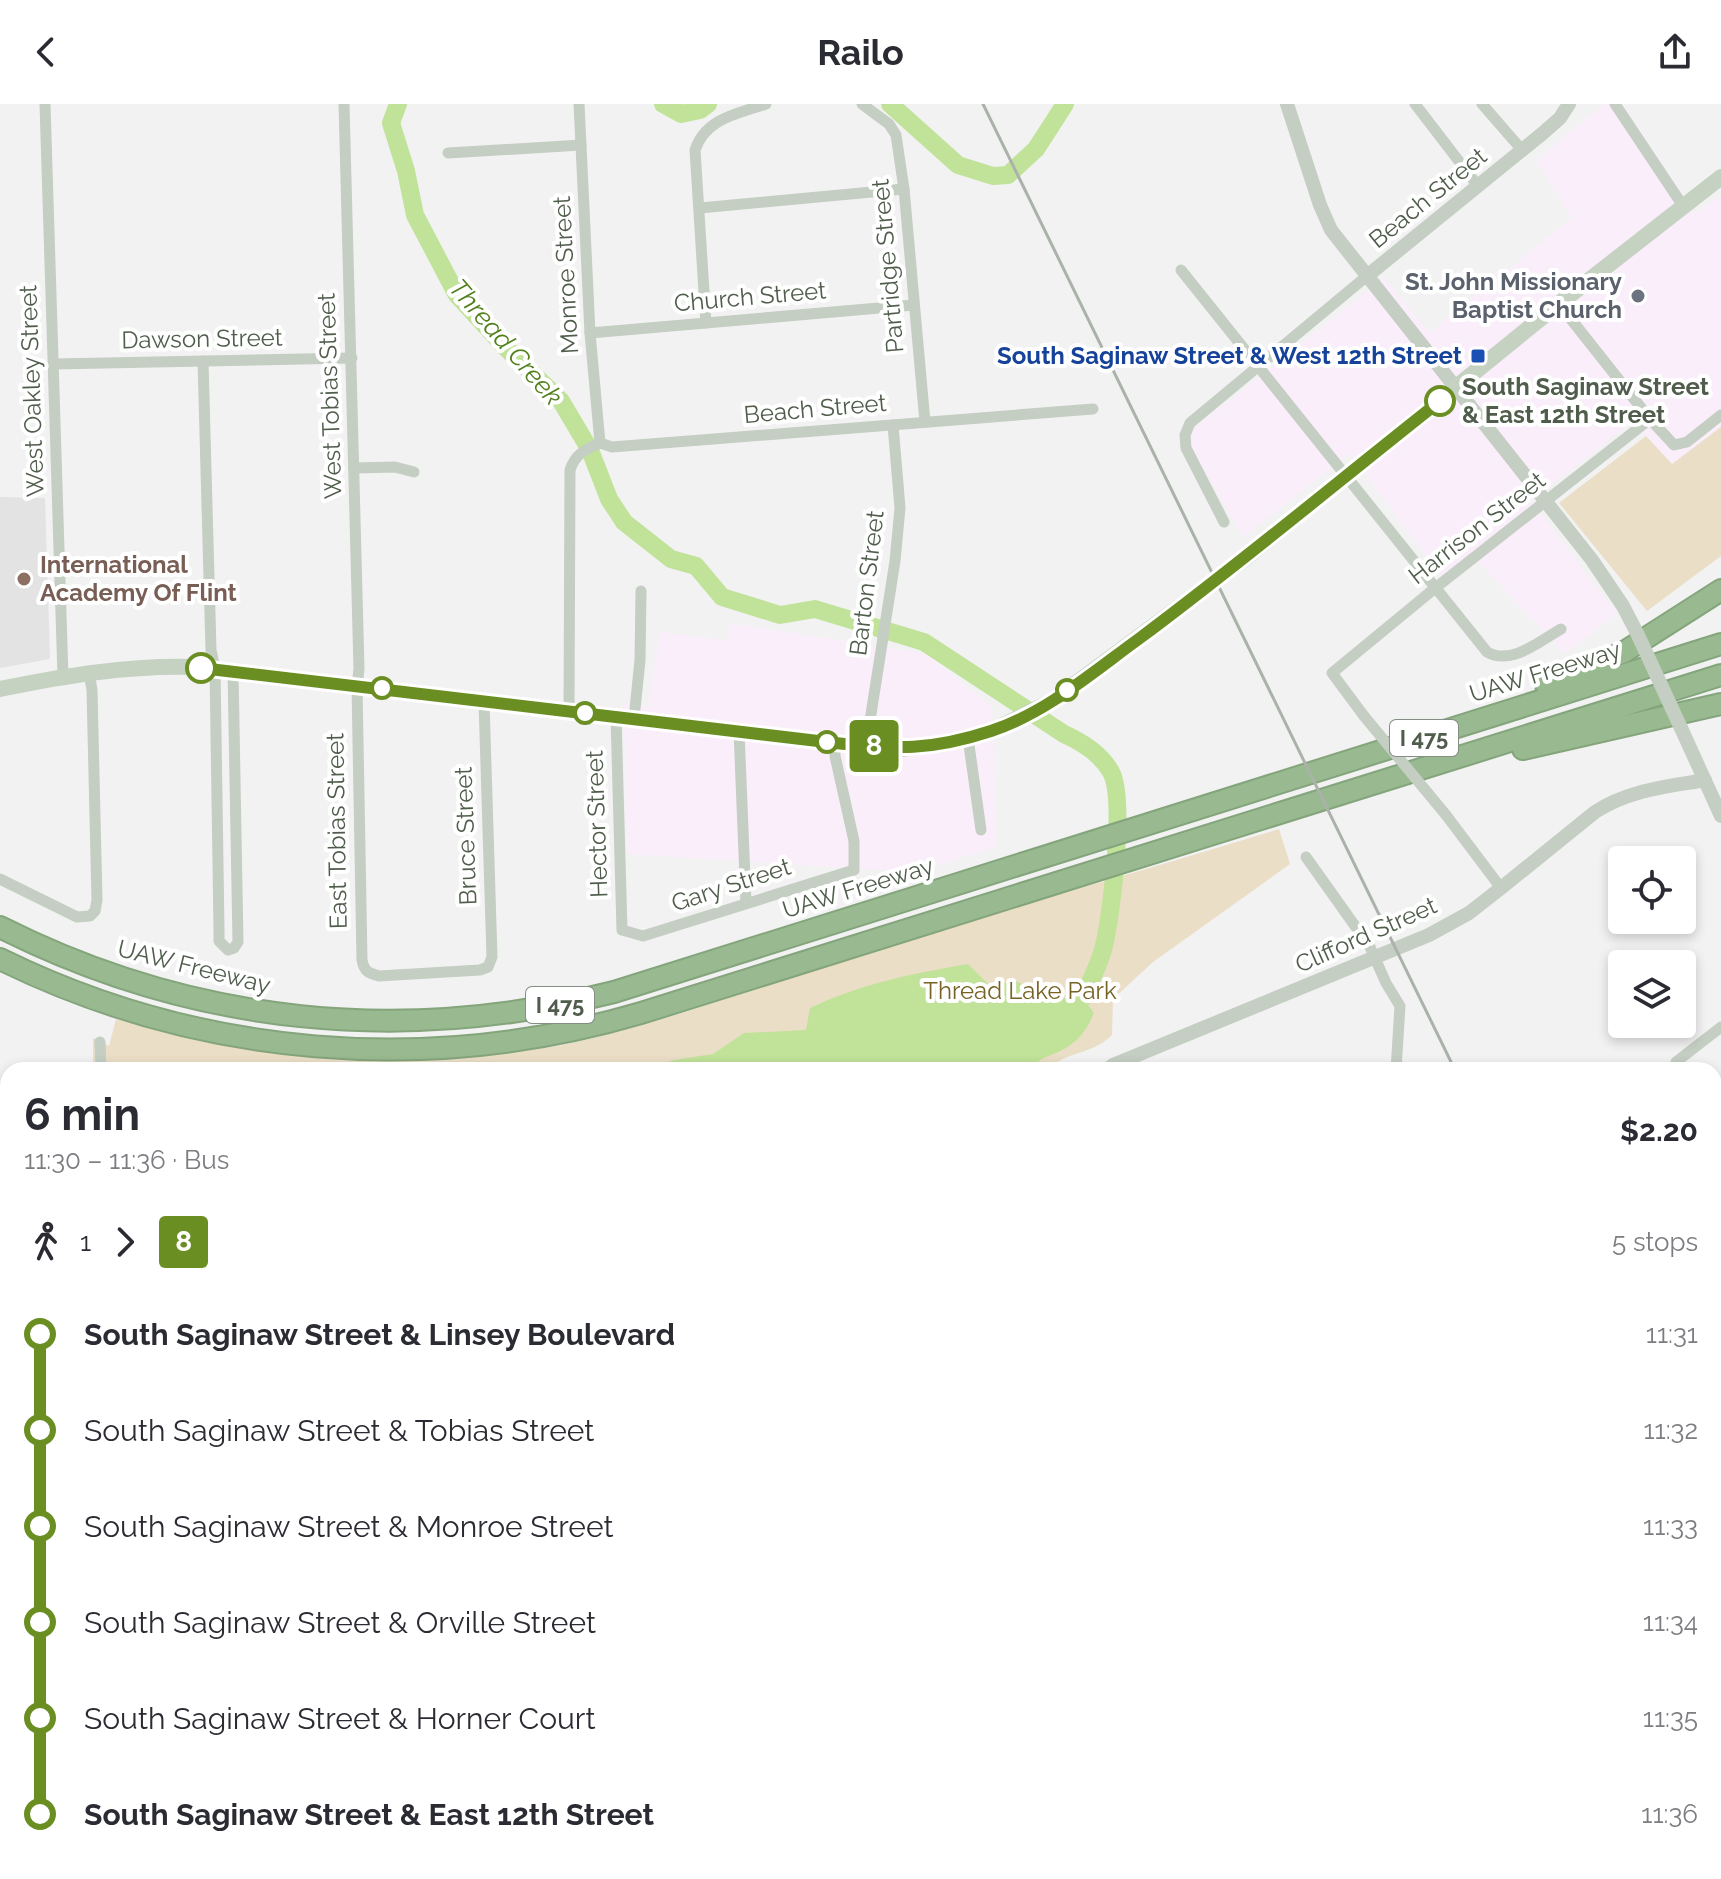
<!DOCTYPE html>
<html lang="en">
<head>
<meta charset="utf-8">
<style>
  :root { --surface:#fff; --page:#f7f7f7; --text:#2b2b33; --muted:#7c7c81 }
  body { margin:0; font-family:Raleway,sans-serif; background:var(--page); color:var(--text); height:100vh; display:flex; flex-direction:column; font-size:30px; white-space:nowrap }
  * { box-sizing:border-box; margin:0 }
  p { font-size:26px; color:var(--muted) }
  .icon { flex:none; width:44px; height:44px; fill:none; stroke:currentColor; stroke-width:2; stroke-linecap:round; stroke-linejoin:round }
  .map { position:relative; flex:1; overflow:hidden }
  .panel { position:absolute; left:0px; top:958px; width:1722px; height:818px; display:flex; flex-direction:column; background:var(--surface); border-radius:24px 24px 0 0; box-shadow:0 4px 12px #0003 }
  .panel>* { flex:none }
  .badge { padding:0 16px; border-radius:6px; font-size:28px; line-height:52px }
  .controls { position:absolute; left:1608px; top:742px; display:grid; gap:16px }
  .controls a { display:grid; place-items:center; width:88px; height:88px; border-radius:8px; background:var(--surface); box-shadow:0 4px 12px #0003; font-size:40px }
  .map>.badge { position:absolute; translate:-50% -50%; box-shadow:0 0 0 4px #fff }
  .legs { display:flex; align-items:center; gap:12px; height:88px; padding:0 24px; font-size:26px }
  .legs p { margin-inline-start:auto }
  .headline { display:flex; align-items:center; justify-content:space-between; height:136px; padding:0 24px }
  h1 { font-size:44px; font-weight:700; line-height:60px }
  ul { padding:0 24px; list-style:none }
  li { display:flex; align-items:center; gap:28px; height:96px; font-size:30px }
  li i { display:grid; place-items:center; width:12px; height:100%; margin:0 10px; background:currentColor }
  li i::after { content:''; width:20px; height:20px; margin:-10px; border:6px solid; border-radius:50%; background:var(--surface) }
  li p { margin-inline-start:auto }
  li:first-child i { background:linear-gradient(#0000 50%,currentColor 0) }
  li:last-child i { background:linear-gradient(currentColor 50%,#0000 0) }
  header { display:flex; justify-content:space-between; align-items:center; height:104px; padding:0 24px; background:var(--surface); font-size:36px; font-weight:700 }
  .map>svg:first-child { display:block }
  .commercial { fill:#faeefb }
  .education { fill:#e3e3e4 }
  .green { fill:#ebdec7 }
  .water { fill:#c0e299 }
  .lines { fill:none; stroke-linecap:round; stroke-linejoin:round }
  .river { stroke:#c0e299; stroke-width:18 }
  .motorway-casing { stroke:#84a57b; stroke-width:24 }
  .minor { stroke:#c5cec2; stroke-width:11 }
  .tertiary { stroke:#c5cec2; stroke-width:14 }
  .secondary { stroke:#c5d2c2; stroke-width:16 }
  .motorway { stroke:#99b990; stroke-width:20 }
  .rail { stroke:#abb2aa; stroke-width:3 }
  .minor-bridge { stroke:#c5cec2; stroke-width:11 }
  .tertiary-bridge { stroke:#c5cec2; stroke-width:14 }
  .line-1-casing { stroke:#fff; stroke-width:18 }
  .line-1 { stroke:#6b8e23; stroke-width:12 }
  .worship-dot { fill:#6b7280; stroke:#fff; stroke-width:3 }
  .transit-dot { fill:#1a4fb4; stroke:#fff; stroke-width:3 }
  .stop-1-dot { fill:#fff; stroke:#6b8e23; stroke-width:4 }
  .education-dot { fill:#8d6e63; stroke:#fff; stroke-width:3 }
  .labels { text-anchor:middle; stroke-width:8; stroke-linejoin:round; paint-order:stroke }
  .shield { fill:#fff; stroke:#848e82; stroke-width:2 }
  .shield-label { font-size:22px; font-weight:bold; fill:#505d4c }
  .street-label { font-size:24px; fill:#505d4c; stroke:#fff }
  .worship-label { font-size:24px; font-weight:bold; fill:#5b616d; stroke:#fff; text-anchor:end }
  .transit-label { font-size:24px; font-weight:bold; fill:#164399; stroke:#fff; text-anchor:end }
  .stop-label { font-size:24px; font-weight:bold; fill:#505d4c; stroke:#fff; text-anchor:start }
  .education-label { font-size:24px; font-weight:bold; fill:#785e54; stroke:#fff; text-anchor:start }
  .park-label { font-size:24px; fill:#766324; stroke:#fff }
  .water-label { font-size:26px; font-style:italic; fill:#51801c; stroke:#fff }
</style>
</head>
<body>
<header><svg class="icon" aria-label="back" viewBox="0 0 24 24"><path d="M15 5l-7 7 7 7"/></svg>Railo<svg class="icon" aria-label="share" viewBox="0 0 24 24"><path d="M12 15V3M7 8l5-5 5 5M5 13v7h14v-7"/></svg></header>
<div class="map">
<svg width="1721" height="1775" viewBox="0 0 1721 1775">
  <rect width="100%" height="100%" fill="#f2f2f3"/>
  <g class="commercial">
    <polygon points="1604,0 1623,0 1694,110 1721,92 1721,323 1672,360 1632,318 1531,397 1617,510 1565,550 1470,449 1441,472 1350,349 1243,433 1191,342 1194,324 1384,174 1429,229 1572,114 1536,57"/>
    <polygon points="730,519 927,550 992,603 996,743 916,768 627,750 624,598 648,603 660,528 726,537"/>
  </g>
  <polygon class="education" points="0,393 45,394 50,555 0,564"/>
  <g class="green">
    <polygon points="1721,323 1721,452 1647,507 1559,399 1646,332 1672,360"/>
    <path d="M1279,725L1290,760L1153,858L1113,895L1112,931C1093,951 1065,947 1048,966H93V934L109,942L116,915C250,952 358,967 497,949C519,947 541,945 563,941C669,918 771,878 875,846C1009,804 1145,766 1279,725Z"/>
    <polygon points="8,991 8,1666 0,1669 0,992"/>
    <polygon points="1714,1661 1721,1661 1721,1775 1592,1775 1592,1768 1714,1768"/>
    <polygon points="359,1768 727,1768 727,1775 361,1775"/>
  </g>
  <g class="water">
    <path d="M968,860L988,880L1018,878L1050,894H1083L1094,909C1087,925 1080,936 1064,945C1049,954 1043,950 1031,966H645L674,956L713,950L744,929L806,926L810,904C863,879 911,870 968,860Z"/>
    <polygon points="0,1229 8,1233 8,1666 0,1669 0,1507 7,1503 4,1480 0,1473"/>
    <polygon points="359,1768 426,1768 429,1775 361,1775"/>
    <polygon points="464,1768 622,1768 619,1775 465,1775"/>
  </g>
  <g class="lines">
    <g class="river">
      <path d="M398,0L391,19L406,67L415,111L457,191L505,243L561,297L590,346L609,395L624,418L671,455L696,462L722,493L780,511L815,505L924,538L1064,630C1082,638 1101,650 1111,668C1126,695 1111,810 1104,842C1100,859 1090,878 1083,894"/>
      <polyline points="663,0 681,10 700,6 708,0"/>
      <polyline points="890,0 958,61 993,72 1008,71 1036,45 1065,0"/>
    </g>
    <defs>
      <g id="motorway">
        <polyline points="1546,581 1624,548 1721,486"/>
        <polyline points="1523,645 1721,600"/>
        <path d="M0,823C194,921 403,941 614,888L1721,540"/>
        <path d="M0,855C199,953 428,972 641,909L1721,571"/>
      </g>
    </defs>
    <use href="#motorway" class="motorway-casing"/>
    <g class="minor">
      <polyline points="45,0 63,573"/>
      <path d="M344,0L359,565L357,582L362,856C364,867 368,869 379,872L480,866L488,863L492,853L484,598"/>
      <polyline points="579,0 590,229 600,339"/>
      <polyline points="862,0 889,20 896,31 904,85 925,318"/>
      <polyline points="1415,0 1478,82"/>
      <polyline points="1482,0 1522,46"/>
      <polyline points="1615,0 1683,102"/>
      <polyline points="448,49 581,41"/>
      <polyline points="700,104 904,85"/>
      <path d="M1181,166L1487,548C1511,562 1540,537 1561,525"/>
      <polyline points="1556,202 1570,214 1650,315 1674,341 1687,338 1721,311"/>
      <path d="M706,219L695,46C706,14 737,10 766,0"/>
      <polyline points="590,229 914,201"/>
      <polyline points="203,257 211,546 215,565 219,825 219,837 228,846 234,844 238,838 233,567"/>
      <polyline points="54,260 352,254"/>
      <polyline points="355,364 395,363 414,368"/>
      <polyline points="1224,418 1186,344 1185,331 1190,319 1367,172"/>
      <path d="M569,607L570,366C575,350 586,345 600,339L612,343L1093,305"/>
      <polyline points="1364,612 1332,569 1434,485 1650,315"/>
      <polyline points="616,613 622,826 643,832 854,766 854,737 835,652 835,639"/>
      <polyline points="634,615 640,556 641,487"/>
      <polyline points="739,627 746,799"/>
      <polyline points="968,634 981,726"/>
      <polyline points="866,642 895,457 900,404 893,321"/>
      <polyline points="1446,711 1501,784"/>
      <polyline points="1306,753 1370,843 1386,879 1400,902 1396,966"/>
      <polyline points="0,775 77,813 90,812 95,807 97,796 92,586 89,569"/>
      <polyline points="100,938 101,966"/>
      <polyline points="1676,958 1721,923"/>
      <polyline points="0,986 8,986"/>
      <polyline points="1714,1237 1721,1233"/>
      <polyline points="1714,1290 1721,1304"/>
      <polyline points="1714,1529 1717,1529"/>
      <polyline points="0,1708 8,1705"/>
      <polyline points="259,1768 261,1775"/>
      <polyline points="896,1768 896,1775"/>
      <polyline points="1078,1768 1078,1775"/>
      <polyline points="229,1775 250,1768"/>
      <polyline points="1448,1775 1484,1774"/>
    </g>
    <g class="tertiary">
      <polyline points="1287,0 1320,101 1331,126 1592,456 1623,502 1637,529"/>
      <polyline points="1367,172 1543,29 1560,14 1569,0"/>
      <polyline points="1681,624 1721,712"/>
      <path d="M1107,966L1113,961L1429,831L1469,809L1501,784L1595,708C1628,686 1666,683 1705,676"/>
      <polyline points="1714,1650 1721,1650"/>
      <polyline points="1118,1768 1118,1775"/>
    </g>
    <path class="secondary" d="M0,585C64,572 128,561 194,563L866,642L901,645L944,640L994,626L1052,597L1247,453L1556,202L1721,73"/>
    <use href="#motorway" class="motorway"/>
    <g class="rail">
      <polyline points="983,0 1455,966"/>
      <polyline points="1714,1466 1721,1478"/>
    </g>
    <polyline class="minor-bridge" points="1364,612 1446,711"/>
    <polyline class="tertiary-bridge" points="1637,529 1681,624"/>
  </g>
  <g class="lines">
    <defs>
      <path id="line-1" d="M201,564L835,639C897,645 930,647 991,627C1046,609 1093,568 1140,534C1242,458 1340,376 1440,297"/>
    </defs>
    <use href="#line-1" class="line-1-casing"/>
    <use href="#line-1" class="line-1"/>
  </g>
  <circle class="worship-dot" cx="1638" cy="192" r="8"/>
  <rect class="transit-dot" x="1470" y="244" width="16" height="16" rx="4"/>
  <g class="stop-1-dot">
    <circle cx="1440" cy="297" r="14"/>
    <circle cx="201" cy="564" r="14"/>
    <circle cx="382" cy="584" r="10"/>
    <circle cx="1067" cy="586" r="10"/>
    <circle cx="585" cy="609" r="10"/>
    <circle cx="827" cy="638" r="10"/>
  </g>
  <circle class="education-dot" cx="24" cy="475" r="8"/>
  <g class="labels">
    <g class="shield">
      <rect x="1390" y="616" width="68" height="36" rx="6"/>
      <rect x="526" y="883" width="68" height="36" rx="6"/>
    </g>
    <g class="shield-label">
      <text x="1424" y="642">I 475</text>
      <text x="560" y="909">I 475</text>
    </g>
    <g class="street-label">
      <text transform="translate(1428 94) rotate(-39)" y="8">Beach Street</text>
      <text transform="translate(888 162) rotate(-95)" y="8">Partridge Street</text>
      <text transform="translate(566 171) rotate(-93)" y="8">Monroe Street</text>
      <text transform="translate(750 193) rotate(-5)" y="8">Church Street</text>
      <text transform="translate(202 235) rotate(-1)" y="8">Dawson Street</text>
      <text transform="translate(32 287) rotate(-92)" y="8">West Oakley Street</text>
      <text transform="translate(330 292) rotate(-92)" y="8">West Tobias Street</text>
      <text transform="translate(815 305) rotate(-5)" y="8">Beach Street</text>
      <text transform="translate(1477 424) rotate(-38)" y="8">Harrison Street</text>
      <text transform="translate(867 479) rotate(-83)" y="8">Barton Street</text>
      <text transform="translate(1545 568) rotate(-17)" y="8">UAW Freeway</text>
      <text transform="translate(597 720) rotate(-92)" y="8">Hector Street</text>
      <text transform="translate(337 727) rotate(-91)" y="8">East Tobias Street</text>
      <text transform="translate(466 732) rotate(-92)" y="8">Bruce Street</text>
      <text transform="translate(731 781) rotate(-18)" y="8">Gary Street</text>
      <text transform="translate(858 784) rotate(-17)" y="8">UAW Freeway</text>
      <text transform="translate(1366 831) rotate(-24)" y="8">Clifford Street</text>
      <text transform="translate(194 863) rotate(14)" y="8">UAW Freeway</text>
    </g>
    <g class="worship-label">
      <text x="1622" y="186">St. John Missionary<tspan x="1622" dy="28">Baptist Church</tspan></text>
    </g>
    <g class="transit-label">
      <text x="1462" y="260">South Saginaw Street &amp; West 12th Street</text>
    </g>
    <g class="stop-label">
      <text x="1462" y="291">South Saginaw Street<tspan x="1462" dy="28">&amp; East 12th Street</tspan></text>
    </g>
    <g class="education-label">
      <text x="40" y="469">International<tspan x="40" dy="28">Academy Of Flint</tspan></text>
    </g>
    <g class="park-label">
      <text x="1020" y="895">Thread Lake Park</text>
    </g>
    <g class="water-label">
      <text transform="translate(506 238) rotate(49)" y="9">Thread Creek</text>
    </g>
  </g>
</svg>
<div class="controls">
<a><svg class="icon" aria-label="locate" viewBox="0 0 24 24"><circle cx="12" cy="12" r="6"/><path d="M12 2v4M12 18v4M2 12h4M18 12h4"/></svg></a>
<a><svg class="icon" aria-label="layers" viewBox="0 0 24 24"><path d="M12 4l9 5-9 5-9-5zM3 14l9 5 9-5"/></svg></a>
</div>
<b class="badge" style="left:874px;top:642px;background:#6b8e23;color:#fff">8</b>
<section class="panel">
<div class="headline"><div><h1>6 min</h1><p>11:30 – 11:36 · Bus</p></div><b>$2.20</b></div>
<div class="legs"><svg class="icon" aria-label="walk" viewBox="0 0 24 24"><circle cx="13" cy="4" r="2"/><path d="M13 8l-2 6 4 7M11 14l-3 7M7 12l3-4h3l4 4"/></svg>1<svg class="icon" aria-label="forward" viewBox="0 0 24 24"><path d="M9 5l7 7-7 7"/></svg><b class="badge" style="background:#6b8e23;color:#fff">8</b><p>5 stops</p></div>
<ul>
<li><i style="color:#6b8e23"></i><b>South Saginaw Street &amp; Linsey Boulevard</b><p>11:31</p></li>
<li><i style="color:#6b8e23"></i><span>South Saginaw Street &amp; Tobias Street</span><p>11:32</p></li>
<li><i style="color:#6b8e23"></i><span>South Saginaw Street &amp; Monroe Street</span><p>11:33</p></li>
<li><i style="color:#6b8e23"></i><span>South Saginaw Street &amp; Orville Street</span><p>11:34</p></li>
<li><i style="color:#6b8e23"></i><span>South Saginaw Street &amp; Horner Court</span><p>11:35</p></li>
<li><i style="color:#6b8e23"></i><b>South Saginaw Street &amp; East 12th Street</b><p>11:36</p></li>
</ul>
</section>
</div>
</body>
</html>
